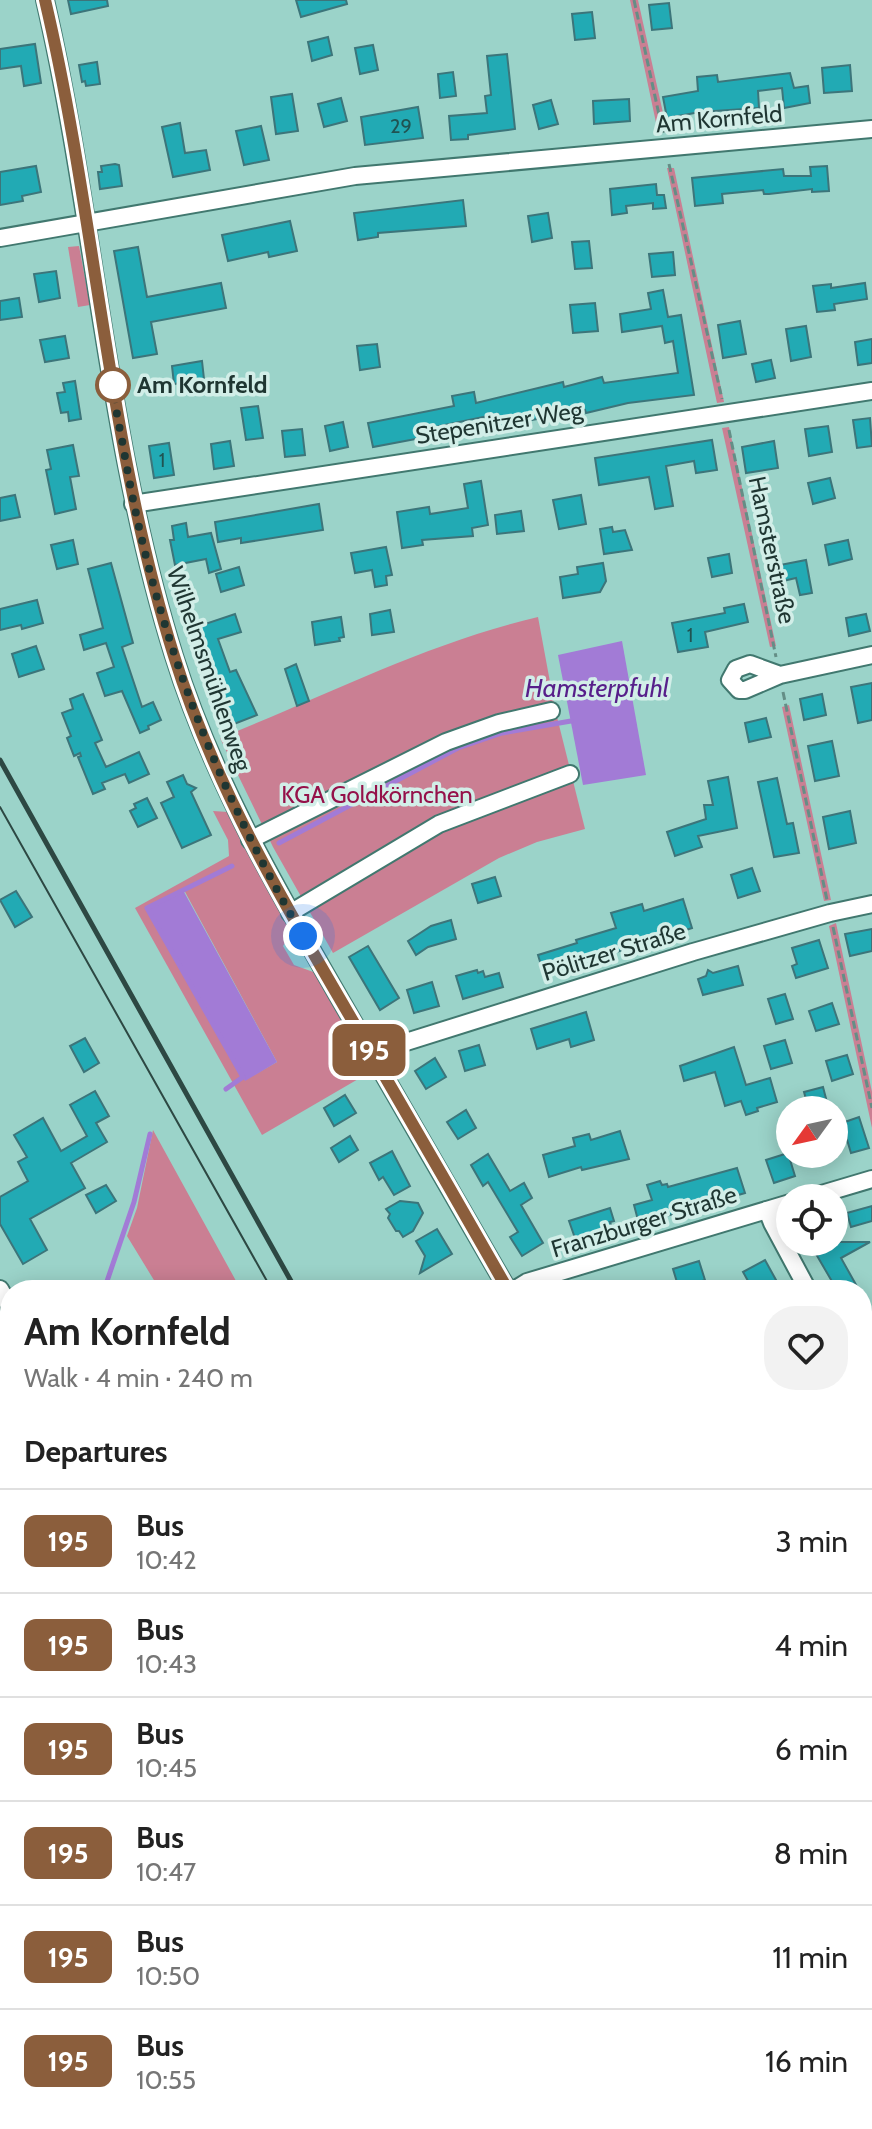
<!DOCTYPE html>
<html lang="en">
<head>
<meta charset="utf-8">
<style>
  :root { --surface:#fff; --page:#f2f2f2; --text:#222; --muted:#767676; --line:#e0e0e0 }
  body { margin:0; font-family:Cabin,sans-serif; background:var(--page); color:var(--text); height:100vh; display:flex; flex-direction:column; font-size:30px; white-space:nowrap }
  * { box-sizing:border-box; margin:0 }
  p { font-size:26px; color:var(--muted) }
  .icon { flex:none; width:44px; height:44px; fill:none; stroke:currentColor; stroke-width:2; stroke-linecap:round; stroke-linejoin:round }
  .map { position:relative; flex:1; overflow:hidden }
  .drawer { position:absolute; left:0px; top:1280px; width:872px; height:850px; display:flex; flex-direction:column; background:var(--surface); border-radius:32px 32px 0 0; box-shadow:0 4px 20px #0003 }
  .drawer>* { flex:none }
  .badge { padding:0 16px; border-radius:12px; font-size:28px; line-height:52px }
  .needle { width:52px; rotate:237deg }
  .fabs { position:absolute; left:776px; top:1096px; display:grid; gap:16px }
  .fabs a { display:grid; place-items:center; width:72px; height:72px; border-radius:50%; background:var(--surface); box-shadow:0 4px 20px #0003; font-size:40px }
  .you { position:absolute; width:40px; height:40px; margin:-20px; border:6px solid #fff; border-radius:50%; background:#1a73e8; box-shadow:0 0 0 12px #1a73e833 }
  .map>.badge { position:absolute; translate:-50% -50%; box-shadow:0 0 0 4px #fff }
  h2 { padding:0 24px; font-size:30px; line-height:72px }
  .round { display:grid; place-items:center; flex:none; width:84px; height:84px; border-radius:32px; background:var(--page) }
  .summary { display:flex; align-items:center; justify-content:space-between; height:136px; padding:0 24px }
  h1 { font-size:38px; font-weight:800; line-height:60px }
  ul { padding:0; list-style:none }
  li { display:flex; align-items:center; gap:24px; height:104px; padding:0 24px; border-top:2px solid var(--line) }
  li div { flex:1 }
  li b { display:block; font-size:30px }
  li em { font-style:normal }
  li .badge { min-width:88px; font-weight:700; text-align:center }
  .map>svg:first-child { display:block }
  .green { fill:#ca7f93; fill-rule:evenodd }
  .water { fill:#a27bd6 }
  .lines { fill:none; stroke-linecap:round; stroke-linejoin:round }
  .stream { stroke:#a27bd6; stroke-width:5 }
  .building { fill:#22aab4; stroke:#3c757a; stroke-width:2 }
  .minor-casing { stroke:#41786f; stroke-width:20 }
  .path { stroke:#648e86; stroke-width:3; stroke-dasharray:8 4; stroke-linecap:butt }
  .minor { stroke:#fff; stroke-width:16 }
  .tram { stroke:#2d4843; stroke-width:2 }
  .rail { stroke:#2d4843; stroke-width:5 }
  .line-casing { stroke:#fff; stroke-width:18 }
  .line { stroke:#8b5e3c; stroke-width:12 }
  .walk { stroke:#1f3632; stroke-width:8; stroke-dasharray:0 14.4 }
  .stop-dot { fill:#fff; stroke:#8b5e3c; stroke-width:4 }
  .labels { text-anchor:middle; stroke-width:7; stroke-linejoin:round; paint-order:stroke }
  .number-label { font-size:20px; fill:#205352 }
  .street-label { font-size:24px; fill:#1f3632; stroke:#d2eee8 }
  .stop-label { font-size:24px; font-weight:bold; fill:#1f3632; stroke:#d2eee8; text-anchor:start }
  .park-label { font-size:24px; fill:#95114a; stroke:#d2eee8 }
  .water-label { font-size:26px; font-style:italic; fill:#571f8a; stroke:#d2eee8 }
</style>
</head>
<body>
<div class="map">
<svg width="872" height="2129" viewBox="0 0 872 2129">
  <rect width="100%" height="100%" fill="#9bd3c9"/>
  <g class="green">
    <polygon points="630,0 638,0 667,131 658,132"/>
    <polygon points="667,168 674,168 724,402 717,403"/>
    <polygon points="79,246 90,305 78,307 68,247"/>
    <polygon points="729,427 776,646 770,647 722,428"/>
    <path d="M538,617L555,709L585,829L537,842L499,858L333,953L273,847L220,738C325,696 427,643 538,617Z"/>
    <polygon points="789,705 831,900 824,901 782,707"/>
    <path d="M213,811L228,812L292,933L283,946L294,965L316,973L372,1071L262,1135L135,908L229,856L228,840ZM184,890L277,1062L245,1080L148,909Z"/>
    <polygon points="836,923 872,1092 872,1128 829,926"/>
    <polygon points="153,1130 241,1290 160,1290 127,1236 137,1208"/>
  </g>
  <g class="water">
    <polygon points="622,641 646,775 583,785 558,655"/>
    <polygon points="183,890 277,1062 245,1081 147,908"/>
  </g>
  <g class="lines">
    <g class="stream">
      <polyline points="279,843 458,748 502,733 571,721"/>
      <polyline points="226,1089 243,1077 147,908 232,866"/>
      <polyline points="104,1290 134,1202 150,1134"/>
      <polyline points="0,1845 10,1793"/>
    </g>
  </g>
  <g class="building">
    <polygon points="68,0 107,0 108,6 71,14"/>
    <polygon points="296,0 346,0 347,4 301,17"/>
    <polygon points="669,3 672,28 652,30 649,5"/>
    <polygon points="592,12 595,38 575,40 572,14"/>
    <polygon points="328,37 332,55 312,61 308,42"/>
    <polygon points="35,44 41,83 24,86 21,66 0,69 0,49"/>
    <polygon points="373,45 378,70 360,74 355,48"/>
    <polygon points="507,54 515,129 468,135 468,139 451,140 449,116 487,113 485,96 491,95 487,56"/>
    <polygon points="97,62 100,84 86,86 85,81 82,82 79,65"/>
    <polygon points="850,65 852,91 824,93 822,68"/>
    <polygon points="453,72 456,96 440,98 438,74"/>
    <polygon points="790,73 794,88 808,86 810,103 784,108 782,88 758,91 759,108 700,112 667,118 663,97 698,91 697,77 717,75 718,82"/>
    <polygon points="292,94 298,131 276,134 271,97"/>
    <polygon points="341,98 347,121 324,127 318,104"/>
    <polygon points="629,99 630,121 594,124 593,101"/>
    <polygon points="551,100 558,124 539,129 533,105"/>
    <polygon points="418,107 423,138 365,145 361,117"/>
    <polygon points="180,123 185,153 206,150 210,170 173,177 162,127"/>
    <polygon points="261,126 269,160 244,165 236,131"/>
    <polygon points="115,164 119,165 122,186 100,189 98,172 102,172 101,166"/>
    <polygon points="36,166 41,192 22,196 23,201 0,205 0,172"/>
    <polygon points="827,166 829,191 812,192 812,189 769,194 764,194 763,190 722,194 723,203 695,206 692,178 783,169 784,176 811,176 810,167"/>
    <polygon points="656,184 657,195 664,195 666,208 653,209 653,203 626,206 627,213 612,215 610,189"/>
    <polygon points="463,200 466,226 378,233 378,237 358,240 354,213"/>
    <polygon points="548,213 552,238 532,242 528,216"/>
    <polygon points="290,221 297,251 269,257 268,252 228,261 222,235"/>
    <polygon points="589,241 592,268 575,269 572,242"/>
    <polygon points="138,247 147,297 221,283 226,308 151,322 157,354 133,358 114,251"/>
    <polygon points="673,252 675,275 652,277 649,254"/>
    <polygon points="56,271 60,298 39,302 34,274"/>
    <polygon points="865,283 867,299 834,304 835,310 817,312 813,286 831,284 831,288"/>
    <polygon points="663,290 668,317 681,315 694,395 628,403 586,413 585,410 500,426 498,414 435,427 437,435 373,447 368,423 454,406 452,396 474,392 476,403 563,382 564,387 602,377 604,383 678,373 673,341 665,343 662,326 622,332 620,314 651,309 648,293"/>
    <polygon points="19,298 22,317 0,320 0,301"/>
    <polygon points="595,303 598,331 573,333 570,305"/>
    <polygon points="740,321 746,354 723,358 718,325"/>
    <polygon points="806,326 811,357 791,361 786,329"/>
    <polygon points="65,336 69,358 45,362 40,340"/>
    <polygon points="872,339 872,363 858,365 855,342"/>
    <polygon points="377,344 380,367 360,370 357,346"/>
    <polygon points="771,360 775,378 756,382 752,364"/>
    <polygon points="202,361 204,379 174,384 172,366"/>
    <polygon points="75,381 81,419 69,421 68,412 61,413 57,393 65,392 63,383"/>
    <polygon points="258,406 263,438 246,440 241,408"/>
    <polygon points="870,418 872,446 857,448 853,420"/>
    <polygon points="343,422 348,447 330,451 325,426"/>
    <polygon points="828,426 832,452 809,456 805,429"/>
    <polygon points="302,429 305,455 285,457 282,431"/>
    <polygon points="712,440 717,470 696,473 694,461 666,466 673,506 655,509 649,477 599,485 595,458"/>
    <polygon points="230,441 234,466 214,469 211,444"/>
    <polygon points="774,441 778,468 746,473 742,447"/>
    <polygon points="169,443 174,475 154,478 149,446"/>
    <polygon points="73,445 79,476 70,477 76,509 55,514 46,470 51,469 47,450"/>
    <polygon points="830,478 835,498 813,504 808,483"/>
    <polygon points="481,481 488,525 472,528 473,536 422,540 423,545 402,548 397,512 429,507 430,514 468,508 464,484"/>
    <polygon points="15,495 20,517 0,521 0,498"/>
    <polygon points="581,495 586,524 559,529 553,500"/>
    <polygon points="319,504 323,530 241,543 241,538 218,542 215,522"/>
    <polygon points="521,511 524,531 497,534 495,515"/>
    <polygon points="186,523 188,537 211,533 221,569 209,573 206,559 175,565 170,540 174,540 172,526"/>
    <polygon points="612,527 613,532 625,530 632,550 604,554 600,529"/>
    <polygon points="73,540 78,564 57,569 51,545"/>
    <polygon points="848,540 852,559 829,565 825,545"/>
    <polygon points="386,547 392,575 386,576 387,585 375,587 372,570 355,573 351,553"/>
    <polygon points="729,554 732,573 712,577 708,558"/>
    <polygon points="806,560 812,593 800,595 796,578 783,581 780,565"/>
    <polygon points="111,563 133,643 122,647 142,707 153,702 161,720 148,726 149,729 140,733 122,691 105,696 97,673 114,667 106,643 84,650 80,635 103,628 88,569"/>
    <polygon points="603,563 606,581 600,592 563,598 560,577 578,574 577,567"/>
    <polygon points="239,567 244,585 221,592 216,574"/>
    <polygon points="37,600 43,623 22,629 21,625 0,630 0,609"/>
    <polygon points="744,604 748,622 705,632 708,647 678,652 672,623 725,613 724,608"/>
    <polygon points="390,610 394,632 372,635 370,614"/>
    <polygon points="235,614 241,632 218,639 230,672 236,670 257,715 229,726 193,628"/>
    <polygon points="866,614 870,631 849,636 846,618"/>
    <polygon points="341,617 344,637 339,638 340,641 315,645 312,622"/>
    <polygon points="36,646 44,669 19,677 12,654"/>
    <polygon points="296,664 309,701 297,706 285,669"/>
    <polygon points="872,683 872,720 858,723 851,687"/>
    <polygon points="83,694 102,740 95,743 106,767 139,752 149,774 129,783 125,774 102,783 105,789 93,794 78,757 81,756 80,753 74,756 67,738 71,736 62,713 73,709 70,699"/>
    <polygon points="822,694 826,715 804,720 800,699"/>
    <polygon points="766,718 771,737 749,742 745,723"/>
    <polygon points="832,741 839,776 815,781 808,746"/>
    <polygon points="183,775 187,784 196,788 191,792 211,835 182,848 161,803 174,797 167,782"/>
    <polygon points="728,777 737,828 698,836 702,847 675,856 667,832 706,819 704,805 713,805 708,781"/>
    <polygon points="777,778 787,824 793,823 799,853 774,857 758,782"/>
    <polygon points="147,798 157,818 138,827 130,811 136,808 134,804"/>
    <polygon points="850,811 856,843 829,849 823,817"/>
    <polygon points="752,868 760,891 738,898 731,875"/>
    <polygon points="495,877 501,896 478,903 472,884"/>
    <polygon points="16,891 32,917 15,927 0,900"/>
    <polygon points="683,899 692,928 544,975 538,955 577,943 576,940 616,928 611,913 642,904 644,911"/>
    <polygon points="451,920 456,939 428,947 416,955 408,941 431,926"/>
    <polygon points="872,929 872,951 850,956 845,934"/>
    <polygon points="819,940 828,968 796,978 792,966 797,964 792,948"/>
    <polygon points="368,946 399,998 380,1010 349,957"/>
    <polygon points="738,966 743,985 703,995 698,979 706,976 708,970 713,973"/>
    <polygon points="477,970 478,973 483,971 485,977 499,973 503,987 463,999 456,976"/>
    <polygon points="432,982 439,1006 414,1013 407,990"/>
    <polygon points="785,994 793,1019 776,1024 768,999"/>
    <polygon points="832,1003 839,1024 816,1031 809,1011"/>
    <polygon points="586,1012 594,1040 571,1047 569,1039 537,1049 531,1029"/>
    <polygon points="85,1038 99,1063 84,1072 70,1046"/>
    <polygon points="785,1040 792,1063 771,1069 764,1046"/>
    <polygon points="479,1045 485,1065 465,1071 459,1051"/>
    <polygon points="734,1047 746,1085 770,1078 777,1102 757,1108 758,1111 746,1115 741,1101 725,1106 715,1072 684,1081 680,1066"/>
    <polygon points="847,1055 853,1074 832,1081 826,1061"/>
    <polygon points="435,1058 446,1077 426,1089 415,1071"/>
    <polygon points="823,1087 829,1110 809,1110 804,1092"/>
    <polygon points="95,1091 109,1116 96,1123 107,1142 71,1163 85,1188 30,1219 47,1250 23,1264 0,1224 0,1197 28,1181 18,1162 27,1157 14,1135 43,1118 61,1151 87,1136 70,1105"/>
    <polygon points="345,1095 356,1113 334,1126 324,1108"/>
    <polygon points="466,1110 476,1128 458,1139 447,1122"/>
    <polygon points="859,1117 869,1148 851,1153 842,1123"/>
    <polygon points="620,1131 629,1159 582,1170 581,1167 549,1177 543,1155 575,1146 573,1138 589,1134 591,1140"/>
    <polygon points="350,1136 358,1150 339,1162 331,1148"/>
    <polygon points="392,1151 410,1186 394,1195 383,1177 379,1180 370,1163"/>
    <polygon points="788,1153 795,1176 774,1183 766,1160"/>
    <polygon points="488,1154 510,1191 524,1183 532,1198 521,1205 543,1243 522,1256 510,1237 518,1232 488,1182 483,1186 471,1165"/>
    <polygon points="737,1168 745,1193 639,1224 634,1205 652,1200 647,1185 660,1181 662,1185 667,1184 668,1187"/>
    <polygon points="106,1185 116,1201 96,1213 86,1195"/>
    <polygon points="400,1201 418,1203 423,1213 413,1231 403,1237 399,1231 396,1231 388,1218 390,1214 386,1209"/>
    <polygon points="872,1206 872,1221 851,1227 847,1213"/>
    <polygon points="610,1208 614,1221 610,1222 613,1230 576,1241 569,1221"/>
    <polygon points="437,1229 452,1254 420,1273 425,1256 416,1241"/>
    <polygon points="809,1242 870,1242 841,1258 859,1290 837,1290"/>
    <polygon points="765,1260 776,1280 759,1290 753,1290 743,1272"/>
    <polygon points="699,1261 705,1280 679,1289 673,1269"/>
  </g>
  <g class="lines">
    <defs>
      <g id="minor">
        <path d="M45,0C95,217 107,442 174,656C213,781 279,893 344,1006C399,1101 453,1195 508,1290"/>
        <polyline points="0,238 355,176 872,129"/>
        <polyline points="133,504 872,391"/>
        <polyline points="780,675 750,664 736,669 730,680 739,690 745,690 780,675 872,655"/>
        <polyline points="250,840 446,742 499,723 551,711"/>
        <polyline points="290,913 439,824 570,774"/>
        <polyline points="372,1055 387,1048 693,952 830,913 872,904"/>
        <polyline points="808,1198 872,1179"/>
        <polyline points="767,1210 772,1223 808,1290"/>
        <polyline points="0,1289 10,1307"/>
        <polyline points="514,1290 527,1282 790,1203"/>
        <polyline points="0,1352 10,1351"/>
        <polyline points="862,1386 872,1403"/>
        <polyline points="0,1684 10,1682"/>
        <polyline points="862,1852 872,1841"/>
        <polyline points="0,1976 10,1974"/>
        <polyline points="261,2120 266,2129"/>
        <polyline points="430,2120 434,2129"/>
        <polyline points="120,2129 121,2120"/>
      </g>
    </defs>
    <use href="#minor" class="minor-casing"/>
    <g class="path">
      <polyline points="634,0 663,133"/>
      <polyline points="669,164 722,399"/>
      <polyline points="729,430 776,657"/>
      <polyline points="783,692 827,900"/>
      <polyline points="833,927 872,1108"/>
      <polyline points="2,1321 10,1335"/>
    </g>
    <use href="#minor" class="minor"/>
    <g class="tram">
      <polyline points="0,807 272,1290"/>
      <polyline points="714,2120 720,2129"/>
      <polyline points="752,2120 757,2129"/>
    </g>
    <g class="rail">
      <polyline points="0,760 296,1290"/>
      <polyline points="766,2120 771,2129"/>
    </g>
  </g>
  <g class="lines">
    <defs>
      <path id="line" d="M45,0C96,217 107,442 174,656C214,785 283,902 351,1018C404,1109 456,1199 508,1290"/>
    </defs>
    <use href="#line" class="line-casing"/>
    <use href="#line" class="line"/>
    <path class="walk" d="M113,385C115,409 121,433 125,457C155,630 215,785 303,936"/>
  </g>
  <circle class="stop-dot" cx="113" cy="385" r="16"/>
  <g class="labels">
    <g class="number-label">
      <text x="401" y="133">29</text>
      <text x="162" y="467">1</text>
      <text x="690" y="642">1</text>
    </g>
    <g class="street-label">
      <text transform="translate(719 119) rotate(-5)" y="8">Am Kornfeld</text>
      <text transform="translate(499 423) rotate(-9)" y="8">Stepenitzer Weg</text>
      <text transform="translate(772 550) rotate(78)" y="8">Hamsterstraße</text>
      <text transform="translate(209 669) rotate(71)" y="8">Wilhelmsmühlenweg</text>
      <text transform="translate(614 952) rotate(-17)" y="8">Pölitzer Straße</text>
      <text transform="translate(644 1222) rotate(-17)" y="8">Franzburger Straße</text>
    </g>
    <g class="stop-label">
      <text x="137" y="393">Am Kornfeld</text>
    </g>
    <g class="park-label">
      <text x="377" y="803">KGA Goldkörnchen</text>
    </g>
    <g class="water-label">
      <text x="597" y="697">Hamsterpfuhl</text>
    </g>
  </g>
</svg>
<div class="fabs">
<a><svg class="needle" viewBox="-14 -14 28 28"><path d="M0-13l5 13h-10z" fill="#e53935"/><path d="M0 13l5-13h-10z" fill="#767676"/></svg></a>
<a><svg class="icon" aria-label="locate" viewBox="0 0 24 24"><circle cx="12" cy="12" r="6"/><path d="M12 2v4M12 18v4M2 12h4M18 12h4"/></svg></a>
</div>
<div class="you" style="left:303px;top:936px"></div>
<b class="badge" style="left:369px;top:1050px;background:#8b5e3c;color:#fff">195</b>
<section class="drawer">
<div class="summary"><div><h1>Am Kornfeld</h1><p>Walk · 4 min · 240 m</p></div><a class="round"><svg class="icon" aria-label="heart" viewBox="0 0 24 24"><path d="M12 20l-8-8c-3-5 5-10 8-4 3-6 11-1 8 4z"/></svg></a></div>
<h2>Departures</h2>
<ul>
<li><span class="badge" style="background:#8b5e3c;color:#fff">195</span><div><b>Bus</b><p>10:42</p></div><em>3 min</em></li>
<li><span class="badge" style="background:#8b5e3c;color:#fff">195</span><div><b>Bus</b><p>10:43</p></div><em>4 min</em></li>
<li><span class="badge" style="background:#8b5e3c;color:#fff">195</span><div><b>Bus</b><p>10:45</p></div><em>6 min</em></li>
<li><span class="badge" style="background:#8b5e3c;color:#fff">195</span><div><b>Bus</b><p>10:47</p></div><em>8 min</em></li>
<li><span class="badge" style="background:#8b5e3c;color:#fff">195</span><div><b>Bus</b><p>10:50</p></div><em>11 min</em></li>
<li><span class="badge" style="background:#8b5e3c;color:#fff">195</span><div><b>Bus</b><p>10:55</p></div><em>16 min</em></li>
</ul>
</section>
</div>
</body>
</html>
